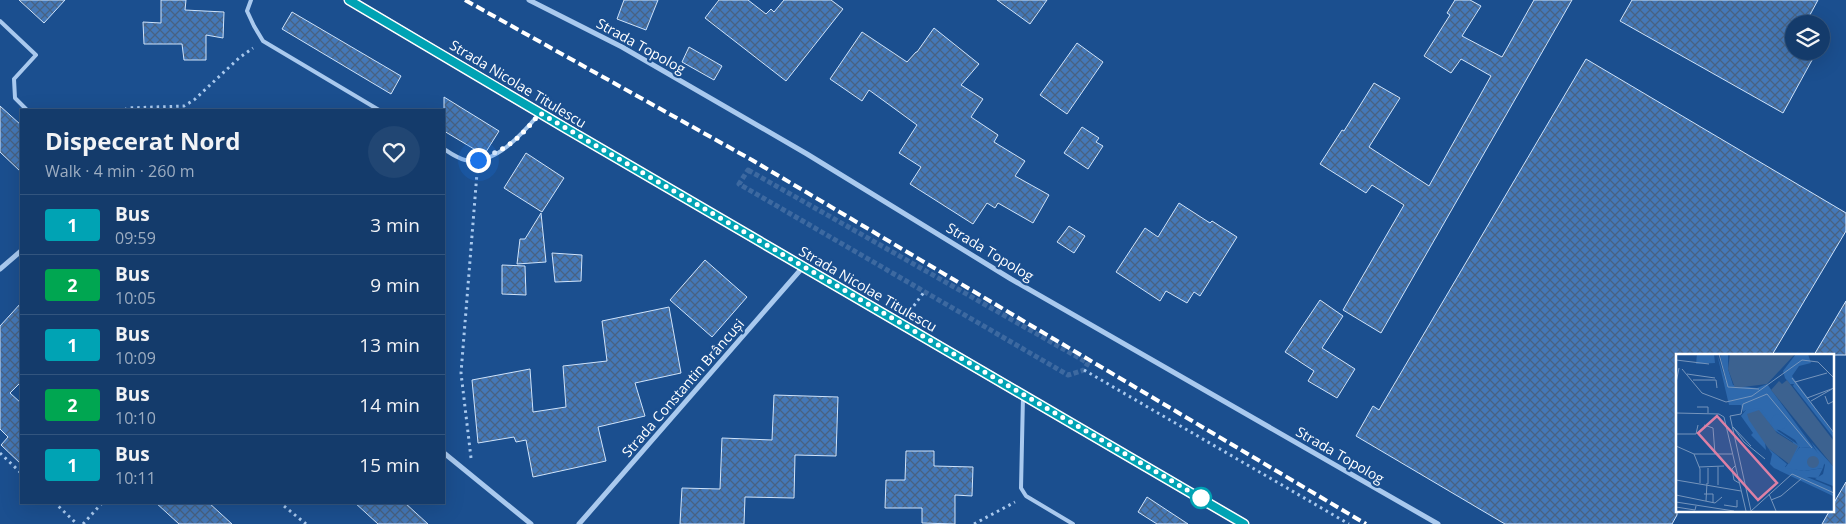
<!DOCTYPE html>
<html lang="en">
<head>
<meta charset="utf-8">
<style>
  :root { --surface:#143b6b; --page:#214673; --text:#f1f3f6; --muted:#9dadc1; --line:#33557e }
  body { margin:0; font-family:"Open Sans",sans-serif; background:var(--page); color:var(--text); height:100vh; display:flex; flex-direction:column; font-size:19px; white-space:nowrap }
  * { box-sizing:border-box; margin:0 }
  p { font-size:16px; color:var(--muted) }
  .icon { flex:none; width:28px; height:28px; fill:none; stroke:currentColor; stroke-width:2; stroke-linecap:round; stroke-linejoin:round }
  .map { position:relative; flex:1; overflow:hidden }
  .drawer { position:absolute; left:20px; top:109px; width:425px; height:395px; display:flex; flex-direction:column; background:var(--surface); border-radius:0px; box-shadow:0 5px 20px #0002,0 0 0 1px var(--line) }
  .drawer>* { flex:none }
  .badge { padding:0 10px; border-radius:4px; font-size:18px; line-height:32px }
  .tools { position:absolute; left:1785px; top:15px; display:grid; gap:10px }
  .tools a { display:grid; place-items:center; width:45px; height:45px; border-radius:50%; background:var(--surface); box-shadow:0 5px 20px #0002,0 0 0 1px var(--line); font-size:25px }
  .you { position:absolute; width:25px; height:25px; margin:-12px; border:4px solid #fff; border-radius:50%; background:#1a73e8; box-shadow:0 0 0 8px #1a73e833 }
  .map>.badge { position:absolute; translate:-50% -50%; box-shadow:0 0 0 2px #fff }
  .round { display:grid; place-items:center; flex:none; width:52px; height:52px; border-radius:26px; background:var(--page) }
  .head { display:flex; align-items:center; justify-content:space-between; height:85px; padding:0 25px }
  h1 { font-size:24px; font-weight:700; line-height:38px }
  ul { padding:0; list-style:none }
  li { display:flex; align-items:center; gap:15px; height:60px; padding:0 25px; border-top:1px solid var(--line) }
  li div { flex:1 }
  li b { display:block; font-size:19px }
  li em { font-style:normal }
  li .badge { min-width:55px; font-weight:700; text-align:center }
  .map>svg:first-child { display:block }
  .building { fill:url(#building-cross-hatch); stroke:#cfe3fa }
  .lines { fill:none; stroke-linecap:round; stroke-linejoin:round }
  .street-tunnel { stroke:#3d69a0; stroke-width:5; stroke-dasharray:5 2.5; stroke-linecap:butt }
  .path { stroke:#a9c9ee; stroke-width:3; stroke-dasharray:2.5 4; stroke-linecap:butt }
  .lane { stroke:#a9c9ee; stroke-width:4 }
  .street { stroke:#a9c9ee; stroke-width:5 }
  .secondary { stroke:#d6e6fa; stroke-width:10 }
  .rail { stroke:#fff; stroke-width:4; stroke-dasharray:9 4; stroke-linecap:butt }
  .line-casing { stroke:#fff; stroke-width:11 }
  .line { stroke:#00a3b4; stroke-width:8 }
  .walk { stroke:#fff; stroke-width:5; stroke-dasharray:0 9 }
  .stop-dot { fill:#fff; stroke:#00a3b4; stroke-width:2.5 }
  .labels { text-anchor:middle; stroke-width:4.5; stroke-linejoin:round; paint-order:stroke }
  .street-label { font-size:14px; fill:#fff; stroke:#1b4f8f }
  .inset-road { fill:none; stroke:#7695bc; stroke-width:1 }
  .view { fill:#dd80a5; fill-opacity:0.15; stroke:#dd80a5; stroke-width:2.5 }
  .inset-edge { fill:none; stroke:#fff; stroke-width:2.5 }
</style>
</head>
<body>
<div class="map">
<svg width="1846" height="524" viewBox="0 0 1846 524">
  <defs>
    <pattern id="building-cross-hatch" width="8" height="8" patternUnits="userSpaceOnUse" patternTransform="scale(1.25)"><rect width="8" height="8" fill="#4478b7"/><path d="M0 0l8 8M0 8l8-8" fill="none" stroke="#486282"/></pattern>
  </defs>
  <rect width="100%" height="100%" fill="#1b4f8f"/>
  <g class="building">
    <polygon points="19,0 65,0 44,23"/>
    <polygon points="161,0 186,0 185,10 224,12 223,38 206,35 206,60 184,60 182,44 144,44 143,22 161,23"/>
    <polygon points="624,0 658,0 646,30 617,19"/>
    <polygon points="719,0 748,0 766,14 771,9 774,12 784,0 831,0 843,9 786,81 705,18"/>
    <polygon points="997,0 1047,0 1030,24"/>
    <polygon points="1455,0 1470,0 1481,6 1462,36 1502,57 1534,0 1572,0 1381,333 1343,310 1404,205 1372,185 1366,193 1320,164 1342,130 1344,131 1374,83 1400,98 1369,147 1429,186 1491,76 1461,59 1451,73 1424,56 1450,15 1447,13"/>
    <polygon points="1632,0 1818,0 1805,24 1794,24 1794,51 1817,51 1783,113 1620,21"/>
    <polygon points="292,12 401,76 391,94 282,29"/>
    <polygon points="934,28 979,64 961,85 983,99 971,117 998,135 994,142 1025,161 1015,176 1049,195 1033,223 998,203 995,208 987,203 973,224 910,184 921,167 899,153 917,125 869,90 862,101 830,79 862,32 907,62 916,52 917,52"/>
    <polygon points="1077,43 1103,62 1067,114 1040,95"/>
    <polygon points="689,47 722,66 714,80 682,62"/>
    <polygon points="1586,59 1846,213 1846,231 1772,355 1677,355 1677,515 1672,524 1505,524 1356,436 1373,406 1379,410"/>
    <polygon points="444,97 499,131 484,155 444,131"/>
    <polygon points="0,106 21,125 21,172 0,152"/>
    <polygon points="1082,127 1099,138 1096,142 1103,146 1088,169 1064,153"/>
    <polygon points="526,153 564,178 542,212 504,188"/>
    <polygon points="1179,203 1210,223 1212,221 1237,237 1200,296 1194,292 1187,303 1166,291 1160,301 1116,272 1145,228 1158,237"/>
    <polygon points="541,213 546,262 517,264 520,239 525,239"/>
    <polygon points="1069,226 1085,236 1074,253 1057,242"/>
    <polygon points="552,253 582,255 581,281 555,282"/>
    <polygon points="705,260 747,297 712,337 670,300"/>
    <polygon points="502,265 525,266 526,295 502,294"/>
    <polygon points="1320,300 1343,316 1322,348 1355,369 1337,398 1308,381 1314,371 1285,352"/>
    <polygon points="1846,301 1846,355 1814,355"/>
    <polygon points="21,303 21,382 10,393 21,403 21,464 1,445 8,437 0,429 0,326"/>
    <polygon points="669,307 681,373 635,383 645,416 598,427 606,461 533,477 526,440 516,442 514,437 478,443 472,380 530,369 533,412 566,407 563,366 607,361 602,321"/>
    <polygon points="774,395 838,397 836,456 795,455 794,498 745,497 744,524 680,524 682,488 720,489 722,438 772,440"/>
    <polygon points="906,451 934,451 934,466 973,467 972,496 955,495 955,524 922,523 922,508 885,508 886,480 905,480"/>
    <polygon points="1846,482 1846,524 1822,524 1830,510 1832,510 1832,506"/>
    <polygon points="1147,497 1188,524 1157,524 1138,512"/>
    <polygon points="155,502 208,502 232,524 179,524"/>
    <polygon points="354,502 404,502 428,524 378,524"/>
  </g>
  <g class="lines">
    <polygon class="street-tunnel" points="748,170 1088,363 1084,370 1068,375 739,184"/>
    <g class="path">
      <polyline points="125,110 127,108 184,106 194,100 239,58 253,48"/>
      <polyline points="910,311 924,292"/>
      <polyline points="1084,370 1349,524"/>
      <polyline points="0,453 21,473"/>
      <polyline points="471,458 461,373 477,173"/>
      <polyline points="54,502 77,524"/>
      <polyline points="279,502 306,524"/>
      <polyline points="83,524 103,502"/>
      <polyline points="974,524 1015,502"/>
    </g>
    <g class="lane">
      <polyline points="251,0 247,11 254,26 263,41 379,110"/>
      <polyline points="0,21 36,55 14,79 15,98 27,110"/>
      <path d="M444,149C450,153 457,158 465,160C494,167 523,133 539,114"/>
      <polyline points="1023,396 1021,488 1026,496 1073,524"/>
    </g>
    <g class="street">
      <polyline points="529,0 622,47 807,154 1011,279 1438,524"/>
      <polyline points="0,269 21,251"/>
      <polyline points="444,453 531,524"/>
      <polyline points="579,524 803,267"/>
    </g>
    <polyline class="secondary" points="349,0 567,129 1244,524"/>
    <polyline class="rail" points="465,0 752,160 1366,524"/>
  </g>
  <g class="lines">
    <defs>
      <polyline id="line" points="349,0 567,129 1244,524"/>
    </defs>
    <use href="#line" class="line-casing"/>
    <use href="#line" class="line"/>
    <path class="walk" d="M478,160C509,148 519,139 540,113L1201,498"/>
  </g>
  <circle class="stop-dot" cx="1201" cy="498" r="10"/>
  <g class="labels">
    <g class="street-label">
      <text transform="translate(641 46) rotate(29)" y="5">Strada Topolog</text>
      <text transform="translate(518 84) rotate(31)" y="5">Strada Nicolae Titulescu</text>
      <text transform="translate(990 252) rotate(31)" y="5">Strada Topolog</text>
      <text transform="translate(868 289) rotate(30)" y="5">Strada Nicolae Titulescu</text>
      <text transform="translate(683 388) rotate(-49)" y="5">Strada Constantin Brâncuși</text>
      <text transform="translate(1340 455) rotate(30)" y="5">Strada Topolog</text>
    </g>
  </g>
  <g transform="translate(1676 354)">
    <rect width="158" height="158" fill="#1b4f8f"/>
    <path d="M21,0H38L39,9L20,10ZM41,0L51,31L44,0H52V15L57,31L81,34L91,30L137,93L124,94L119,86L97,72L70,56L67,58L65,51H53ZM120,0H132L135,9L123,12L116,22L157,78V83L117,32L118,30H114L109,24L107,17ZM92,94L111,110L109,113L128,117L147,114L142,124L131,123L155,133L157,142L98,114L94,110L96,100Z" fill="#2e69ad"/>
    <path d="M84,54L102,77L124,92L113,111L117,88L98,76L85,57L90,96L75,81L77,79L65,62L70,56ZM135,88L157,112V132L139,125L147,120L149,111Z" fill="#2e69ad"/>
    <path d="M95 68a8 8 0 1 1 16 0a8 8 0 1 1-16 0ZM137,93L149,107L147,114L128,117L109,114L123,94Z" fill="#2e69ad"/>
    <path d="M54,0H119L91,30L59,34L52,15ZM111,26L157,86V112L95,36L103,27L106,30ZM83,56L101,79L122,92L113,110L92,94L73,66L71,60ZM131 108a6 6 0 1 1 12 0a6 6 0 1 1-12 0Z" fill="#3c6290"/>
    <path class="inset-road" d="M43,0L52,33L83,35M0,6L33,10M6,15L26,39L50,48L76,42L126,6L142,8L158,24M11,20L39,24M116,24L158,79M17,26H40L41,34M119,28L151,19M0,29L3,14M149,42L152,50L158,47M131,44L158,34M135,47L156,35M21,53H32V59M0,59L43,60L48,63L70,157M28,71L37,74L39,100M57,73L68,88L89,105M57,73L75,92M0,80H20L22,71M0,92L18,100L24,115V129M18,100H56M59,112L56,115L58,126L63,129M23,113L48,112M42,113V131M0,126L65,137M32,130V114M28,140H37V149M93,140L100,157M0,141L39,149L46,143M95,146L105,142L125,125M30,147L31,129M0,148L58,157M48,151L61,153V146M0,153L19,156L20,152M75,157L54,62L65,60L67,50L91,40L136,94M75,157L116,120L158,139"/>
    <path class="view" d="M41,62L101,129L82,146L22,79Z"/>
    <rect width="158" height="158" class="inset-edge"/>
  </g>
</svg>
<div class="tools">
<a><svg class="icon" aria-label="layers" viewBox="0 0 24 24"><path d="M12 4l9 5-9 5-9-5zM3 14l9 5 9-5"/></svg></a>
</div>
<div class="you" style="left:478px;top:160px"></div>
<section class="drawer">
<div class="head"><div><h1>Dispecerat Nord</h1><p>Walk · 4 min · 260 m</p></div><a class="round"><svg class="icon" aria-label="heart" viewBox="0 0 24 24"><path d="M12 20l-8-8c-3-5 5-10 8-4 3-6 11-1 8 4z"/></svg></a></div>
<ul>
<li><span class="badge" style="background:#00a3b4;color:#fff">1</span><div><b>Bus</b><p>09:59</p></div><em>3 min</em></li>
<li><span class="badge" style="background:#00a651;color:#fff">2</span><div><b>Bus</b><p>10:05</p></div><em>9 min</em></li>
<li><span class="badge" style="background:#00a3b4;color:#fff">1</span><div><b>Bus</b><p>10:09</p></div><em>13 min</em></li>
<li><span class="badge" style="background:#00a651;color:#fff">2</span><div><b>Bus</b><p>10:10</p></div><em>14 min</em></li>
<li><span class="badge" style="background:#00a3b4;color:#fff">1</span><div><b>Bus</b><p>10:11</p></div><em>15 min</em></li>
</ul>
</section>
</div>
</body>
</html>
